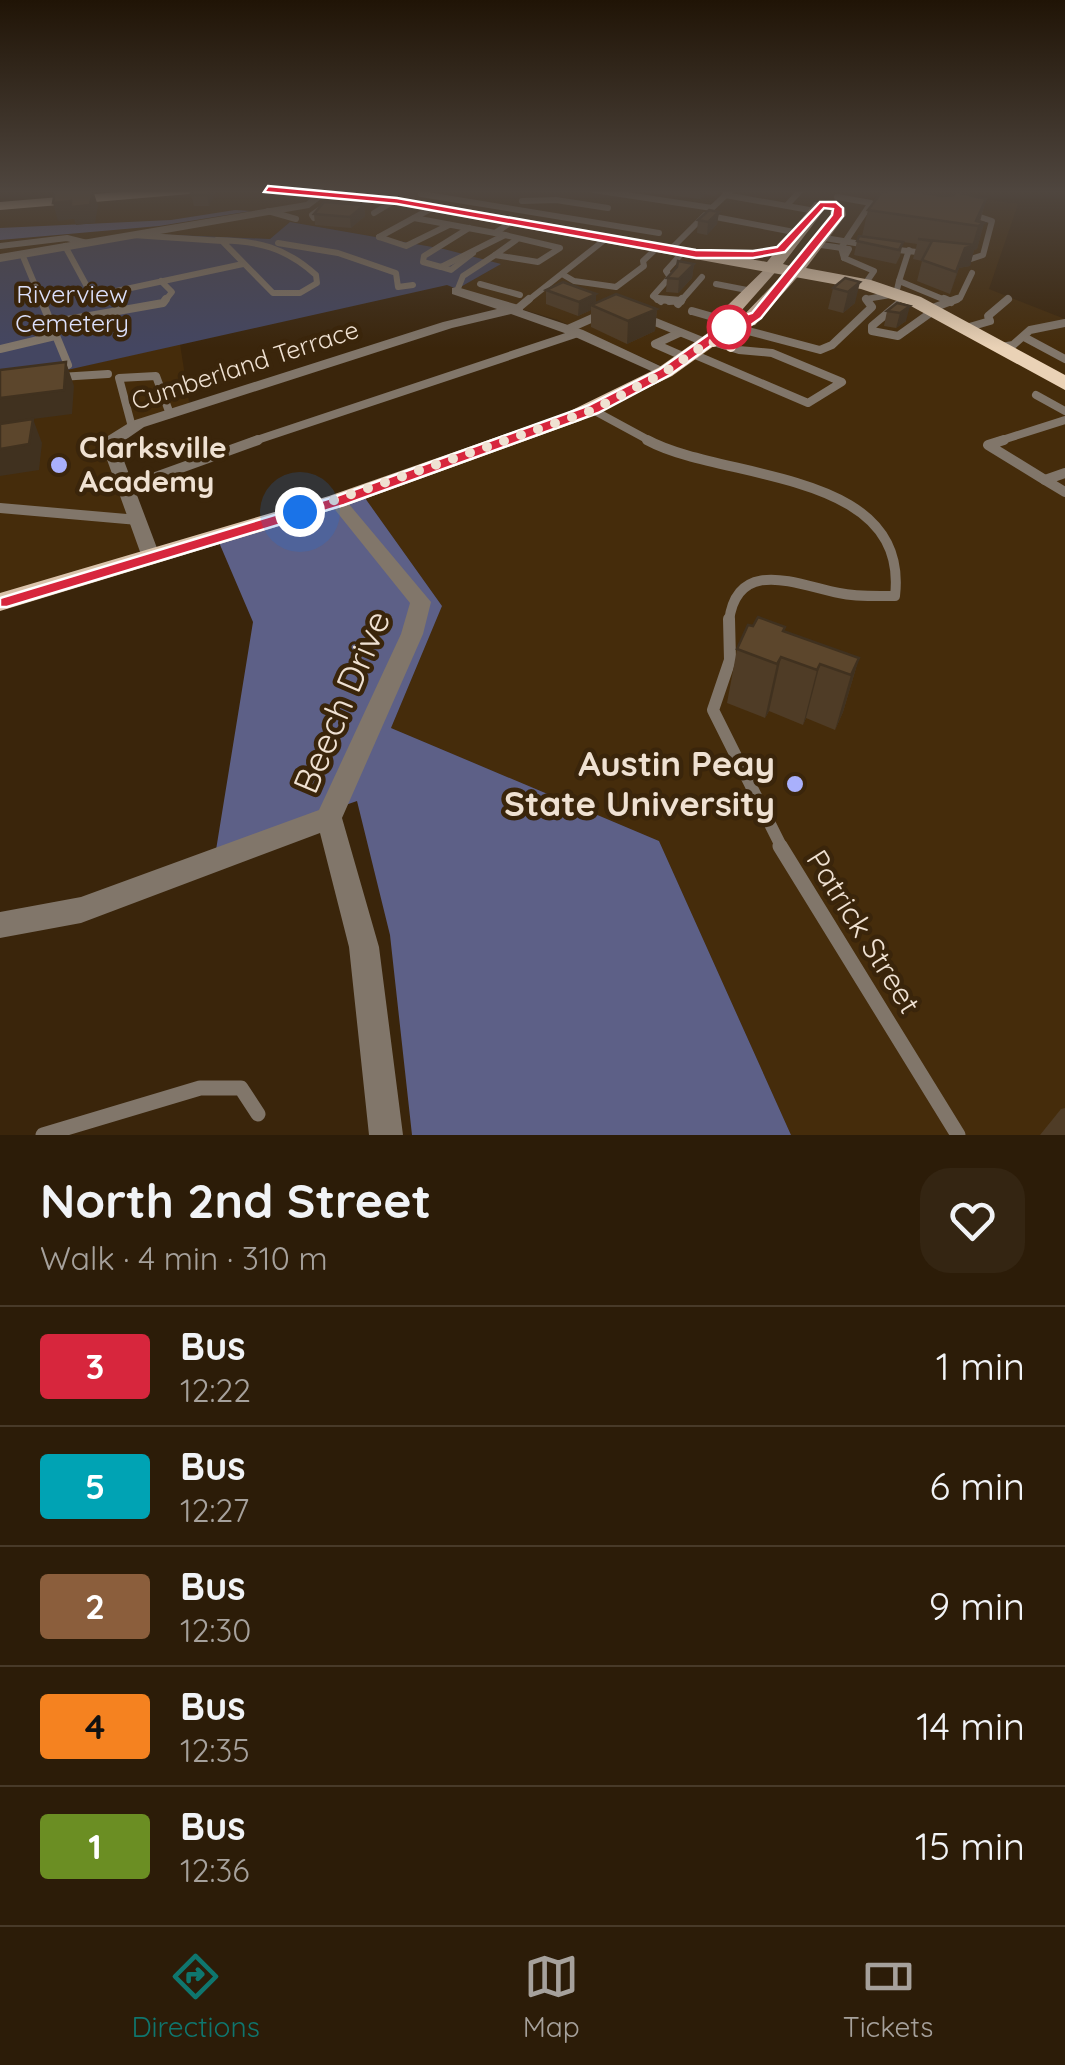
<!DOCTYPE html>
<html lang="en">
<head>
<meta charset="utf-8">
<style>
  :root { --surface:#2c1c08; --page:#342512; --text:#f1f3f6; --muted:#a6a19c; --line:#483a29; --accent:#0f766e }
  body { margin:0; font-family:Quicksand,sans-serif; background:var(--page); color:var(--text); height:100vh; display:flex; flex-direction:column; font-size:38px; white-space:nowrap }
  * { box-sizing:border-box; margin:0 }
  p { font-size:32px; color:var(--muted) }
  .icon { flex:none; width:55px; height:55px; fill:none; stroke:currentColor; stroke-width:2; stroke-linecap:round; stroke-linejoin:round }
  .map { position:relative; height:1135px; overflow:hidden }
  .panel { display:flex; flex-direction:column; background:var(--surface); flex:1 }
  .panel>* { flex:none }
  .badge { padding:0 20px; border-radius:8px; font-size:35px; line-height:65px }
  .you { position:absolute; width:50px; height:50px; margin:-25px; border:8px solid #fff; border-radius:50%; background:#1a73e8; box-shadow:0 0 0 15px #1a73e833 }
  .map>.badge { position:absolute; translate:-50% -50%; box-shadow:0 0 0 5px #fff }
  .round { display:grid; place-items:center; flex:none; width:105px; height:105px; border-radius:30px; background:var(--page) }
  .summary { display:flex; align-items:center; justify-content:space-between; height:170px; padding:0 40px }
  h1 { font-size:48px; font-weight:800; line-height:75px }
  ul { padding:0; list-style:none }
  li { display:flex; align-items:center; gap:30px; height:120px; padding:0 40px; border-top:2px solid var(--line) }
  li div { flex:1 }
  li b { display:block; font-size:38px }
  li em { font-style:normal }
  li .badge { min-width:110px; font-weight:700; text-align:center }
  .menu { display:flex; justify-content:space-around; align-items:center; height:140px; border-top:2px solid var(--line); background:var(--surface); font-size:28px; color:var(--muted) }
  .menu a { display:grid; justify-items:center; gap:5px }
  .menu .on { color:var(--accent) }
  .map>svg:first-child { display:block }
  .built { fill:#452c0b }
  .green { fill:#444661 }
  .forest { fill:#5d6087 }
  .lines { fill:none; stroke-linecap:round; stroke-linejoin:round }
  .service-far4 { stroke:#81766a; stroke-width:6 }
  .service-far3 { stroke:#81766a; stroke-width:8 }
  .service-far2 { stroke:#81766a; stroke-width:10 }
  .service-far1 { stroke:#81766a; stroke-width:12 }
  .service { stroke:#81766a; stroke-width:15 }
  .minor { fill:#81766a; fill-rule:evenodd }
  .primary { fill:#d9c2aa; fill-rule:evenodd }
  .trunk { fill:#ead2b6; fill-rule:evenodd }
  .wall { fill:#4f3c26 }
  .shaded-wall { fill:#40311f }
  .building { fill:#5c462c; stroke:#40311f; stroke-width:2.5 }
  .line { fill:#d7263d; stroke:#fff; stroke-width:2.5 }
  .walk { stroke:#efe1d2; stroke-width:10; stroke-dasharray:0 18 }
  .stop-dot { fill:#fff; stroke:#d7263d; stroke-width:5 }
  .poi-dot { fill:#a9b0fc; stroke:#3a250b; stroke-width:4 }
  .labels { text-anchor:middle; stroke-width:9; stroke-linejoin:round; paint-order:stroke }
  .far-park-label { font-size:25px; fill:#dce0fb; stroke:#3a250b }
  .far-street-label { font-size:25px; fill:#efe1d2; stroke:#3a250b }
  .poi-label { font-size:30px; font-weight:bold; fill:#efe1d2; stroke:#3a250b; text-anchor:start }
  .street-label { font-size:30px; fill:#efe1d2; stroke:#3a250b }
  .near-street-label { font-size:35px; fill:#efe1d2; stroke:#3a250b }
  .near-poi-label { font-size:35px; font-weight:bold; fill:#efe1d2; stroke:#3a250b; text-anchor:end }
</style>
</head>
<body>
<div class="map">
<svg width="1065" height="1135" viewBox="0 0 1065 1135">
  <rect width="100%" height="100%" fill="#3a250b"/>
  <g class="built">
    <polygon points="114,190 946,190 945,193 1018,204 989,289 1065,319 1065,1135 791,1135 659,841 391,728 442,606 360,491 571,417 664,367 558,320 457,289 499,265 444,249 290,222 270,239 151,234 0,261 0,202"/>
    <polygon points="180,344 190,408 114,436 150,556 0,602 0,385"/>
  </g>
  <polygon class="green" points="290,222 444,249 501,264 457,289 447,285 0,385 0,261 151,234 270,239"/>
  <g class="forest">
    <polygon points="235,210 251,211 159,226 0,240 0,228 171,220"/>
    <polygon points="360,491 442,606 391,728 659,841 791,1135 412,1135 390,935 357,801 216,850 253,622 215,533"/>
  </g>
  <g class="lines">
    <g class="service-far4">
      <polyline points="594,190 712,208 731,190"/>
      <polyline points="421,194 659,233"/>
      <polyline points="725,195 815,211"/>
      <polyline points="837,197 871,203 841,248 844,258"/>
      <polyline points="522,201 556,200 608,208"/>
      <polyline points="788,204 801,190"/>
      <polyline points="268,211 296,219"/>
      <polyline points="374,213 394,201"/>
      <polyline points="314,218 312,215 319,210"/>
      <polyline points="414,218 495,233 513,221"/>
      <polyline points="469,228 424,256 423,262 441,267 505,235 495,233"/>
      <path d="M133,235L222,241L273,293H300L317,283L316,275C285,247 258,241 217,240"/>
      <polyline points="505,235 560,248 538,262 495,255 516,240"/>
      <polyline points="379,237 406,246 449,225"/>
      <polyline points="379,237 434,207"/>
      <polyline points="819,237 867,245"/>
      <polyline points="278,243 338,253 396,273 398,287 413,285"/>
      <polyline points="814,244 849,249 844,258"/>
      <polyline points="0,246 67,238 87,243"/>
      <polyline points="65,246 90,292 98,295 243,264"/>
      <polyline points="671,249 705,215 799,233"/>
      <polyline points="889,249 926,253"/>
      <polyline points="22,254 42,302"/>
      <polyline points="958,257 971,259 983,255 992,221 968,213"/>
      <polyline points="844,258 874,271 865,284"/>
      <polyline points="441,267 451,270 473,253"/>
      <polyline points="562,274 574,281 616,287 644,266 643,261 658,247"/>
      <polyline points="161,281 172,292 164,302"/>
      <polyline points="899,281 909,250"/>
      <polyline points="480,284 520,295"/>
      <polyline points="716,284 752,291"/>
      <polyline points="457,291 463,276 495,255"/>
      <polyline points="526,302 607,238"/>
      <polyline points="661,302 653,296 670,277 666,271 683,252"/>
      <polyline points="669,302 681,301"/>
      <polyline points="680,302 702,277"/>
      <polyline points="868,302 866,299 896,294 899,281 950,302"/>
      <polyline points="950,302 960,298 972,273"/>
      <polyline points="1005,302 1008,299"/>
    </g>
    <g class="service-far3">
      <polyline points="41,299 68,365"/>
      <polyline points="658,299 681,301"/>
      <polyline points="944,299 951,302"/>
      <polyline points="678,304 682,299"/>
      <polyline points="897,305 872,326 872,331 898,336 933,311"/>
      <polyline points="517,309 529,299"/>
      <polyline points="930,309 957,299"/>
      <polyline points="692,311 734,323"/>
      <polyline points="643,317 707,343"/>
      <polyline points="50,323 163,303 166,299"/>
      <polyline points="729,326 820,350 832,345 872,307 866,299"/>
      <polyline points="966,328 990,321 988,316 1008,299"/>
      <polyline points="568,329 604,313"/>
      <polyline points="679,333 655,344 687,358"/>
      <polyline points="1024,337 1065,359"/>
      <polyline points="1001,347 1013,345 1030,330 1065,323"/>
      <polyline points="0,349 55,336"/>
      <polyline points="693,354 808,403 842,382 772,353 739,350 710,341"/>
      <polyline points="60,377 108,374"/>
      <polyline points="1036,395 1065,411"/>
      <polyline points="593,410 652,442"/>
      <polyline points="132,427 119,378 156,376 170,414"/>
      <polyline points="251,442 578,333"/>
      <polyline points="996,442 1065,420"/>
    </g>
    <g class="service-far2">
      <path d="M647,440C722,481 910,468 895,596C876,596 857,597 839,593C798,585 737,556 729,621"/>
      <polyline points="1004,440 988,445 1045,480"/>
      <polyline points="1065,473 1045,480 1065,492"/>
      <polyline points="128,487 258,440"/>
      <polyline points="0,508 138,520"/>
    </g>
    <polyline class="service-far1" points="729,619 730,660 713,710 782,848"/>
    <g class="service">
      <polyline points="780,846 958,1135"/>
      <polyline points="43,1135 200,1088 241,1088 258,1114"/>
    </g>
    <g class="minor">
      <polygon points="320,191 329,193 309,208 0,262 0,254 306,202"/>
      <polygon points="457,287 522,306 523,310 583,330 673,372 670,375 660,375 573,336 511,314 452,328 144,427 118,445 160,556 157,560 143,560 101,443 103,439 132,421 443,322 497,309 452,294 452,288"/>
      <polygon points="337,496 343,497 431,602 423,634 342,818 379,947 403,1135 369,1135 349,947 320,833 81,923 0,938 0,912 81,897 319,810 401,634 410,603 328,501"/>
    </g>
    <polygon class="primary" points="771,263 779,268 741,311 742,317 788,269 802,272 755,325 739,328 672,376 580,421 345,506 0,611 0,593 329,496 566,413 658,368 725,321 727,306"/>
    <g class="trunk">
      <polygon points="143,190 196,190 189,194 0,210 0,202"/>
      <path d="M260,190H313L397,197L767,262L815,202L837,201L845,208L846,215L806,268L871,280L921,297L1065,375V390L909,305L861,289L397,205L267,194ZM825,209L830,210V215L790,266L783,264Z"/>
    </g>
  </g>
  <g class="wall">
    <polygon points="193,190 216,190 209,206 194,206 191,195"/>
    <polygon points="629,190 721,190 715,196 705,194 700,199"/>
    <polygon points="890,190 925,190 924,193 986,199 980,222 984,223 977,249 974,250 970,266 959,268 950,294 917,281 922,261 913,259 917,244 903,242 900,256 896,264 854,255 857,241 862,236 868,210"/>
    <polygon points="364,205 365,216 351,228 315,225 314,214"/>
    <polygon points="719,212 717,224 707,235 697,233 698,220"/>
    <polygon points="694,264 692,278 678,293 666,292 667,278"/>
    <polygon points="845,278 855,303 843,313 828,309 833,288"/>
    <polygon points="546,290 596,303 657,309 655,331 627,344 591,327 591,310 578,316 546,304"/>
    <polygon points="897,303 906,321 896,328 884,326 887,311"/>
    <polygon points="784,631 859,658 843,712 835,730 806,718 803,725 769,711 765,718 727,703 737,649"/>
    <polygon points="1065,1108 1065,1135 1040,1135 1061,1109"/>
  </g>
  <g class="shaded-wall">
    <polygon points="93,190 98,206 95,223 76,225 74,219 58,221 53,203 71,201"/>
    <polygon points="209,190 216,190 209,206 207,195"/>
    <polygon points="701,190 705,190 705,194 700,199"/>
    <polygon points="986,199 978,225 984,223 977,249 974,250 970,266 959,268 950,294 965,248 972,246 978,226 975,225"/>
    <polygon points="364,205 365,216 351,228 350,217"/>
    <polygon points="719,212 717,224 707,235 708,222"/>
    <polygon points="694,264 692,278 678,293 679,279"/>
    <polygon points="860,282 855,303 843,313 848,292"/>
    <polygon points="596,294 596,307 591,305 591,310 578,316 579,302"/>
    <polygon points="910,306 906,321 896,328 900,313"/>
    <polygon points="657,309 655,331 627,344 628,321"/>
    <polygon points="66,362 74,386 72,414 33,419 42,443 39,470 0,476 0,398"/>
    <polygon points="781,657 769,711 765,718 777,664"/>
    <polygon points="859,658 843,712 835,730 851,675"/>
    <polygon points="820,664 806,718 803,725 817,670"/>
  </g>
  <g class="building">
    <polygon points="78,190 93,190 90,205 71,207 71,201 53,203 55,191"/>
    <polygon points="193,190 209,190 207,195 191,195"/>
    <polygon points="890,190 904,190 943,196 954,195 956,192 986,199 976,221 984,223 978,226 868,210 882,192 888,193"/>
    <polygon points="324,202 364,205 350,217 314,214"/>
    <polygon points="709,210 719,212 708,222 698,220"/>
    <polygon points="859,236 903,242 899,250 857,241"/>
    <polygon points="918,239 976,245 965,248 956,272 922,260 932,241"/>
    <polygon points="678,261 694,264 679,279 667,278 677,267"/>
    <polygon points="845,278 860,282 848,292 833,288"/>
    <polygon points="563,282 596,294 579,302 546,290"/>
    <polygon points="616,294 657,309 628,321 591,305"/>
    <polygon points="897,303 910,306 900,313 887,311"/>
    <polygon points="66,362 64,390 0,398 0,370"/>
    <polygon points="33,419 29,444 0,449 0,424"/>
    <polygon points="758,617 785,627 783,631 859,658 851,675 820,664 817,670 781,657 777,664 737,649 748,625 753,626"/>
  </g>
  <linearGradient id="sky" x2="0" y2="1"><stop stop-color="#201406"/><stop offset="0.55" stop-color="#4f463f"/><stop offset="1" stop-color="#4f463f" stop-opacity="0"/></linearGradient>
  <rect width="1065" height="348" fill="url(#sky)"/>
  <polygon class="line" points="268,186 397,198 696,250 753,251 777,247 820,202 836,202 843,208 843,216 761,318 751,325 737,327 670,375 598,413 344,505 7,607 0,607 0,598 331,498 587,406 660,369 729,320 752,313 832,215 833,209 824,208 785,252 753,258 696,258 397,204 264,192"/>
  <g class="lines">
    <polyline class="walk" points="300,512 593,410 665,372 710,341 731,347 729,327"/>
  </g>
  <circle class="stop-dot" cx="729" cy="327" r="20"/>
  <g class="poi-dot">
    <circle cx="59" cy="465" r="10"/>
    <circle cx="795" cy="784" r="10"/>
  </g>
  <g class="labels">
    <g class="far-park-label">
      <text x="72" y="303">Riverview<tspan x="72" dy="29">Cemetery</tspan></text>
    </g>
    <g class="far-street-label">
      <text transform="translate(245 365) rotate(-18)" y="9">Cumberland Terrace</text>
    </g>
    <g class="poi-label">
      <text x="79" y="458">Clarksville<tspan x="79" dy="34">Academy</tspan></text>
    </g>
    <g class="street-label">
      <text transform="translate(863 932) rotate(58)" y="10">Patrick Street</text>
    </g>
    <g class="near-street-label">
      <text transform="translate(342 702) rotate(-67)" y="12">Beech Drive</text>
    </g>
    <g class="near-poi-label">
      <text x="775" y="776">Austin Peay<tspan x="775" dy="40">State University</tspan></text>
    </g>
  </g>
</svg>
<div class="you" style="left:300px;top:512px"></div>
</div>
<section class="panel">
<div class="summary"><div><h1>North 2nd Street</h1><p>Walk · 4 min · 310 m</p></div><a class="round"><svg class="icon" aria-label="heart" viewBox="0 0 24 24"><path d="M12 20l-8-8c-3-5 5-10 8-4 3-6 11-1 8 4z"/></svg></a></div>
<ul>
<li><span class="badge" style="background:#d7263d;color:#fff">3</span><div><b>Bus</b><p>12:22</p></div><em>1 min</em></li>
<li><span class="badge" style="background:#00a3b4;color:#fff">5</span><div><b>Bus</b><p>12:27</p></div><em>6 min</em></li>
<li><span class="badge" style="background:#8b5e3c;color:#fff">2</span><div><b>Bus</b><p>12:30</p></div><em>9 min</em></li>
<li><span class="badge" style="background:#f58220;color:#111">4</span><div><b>Bus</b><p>12:35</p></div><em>14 min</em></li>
<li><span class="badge" style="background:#6b8e23;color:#fff">1</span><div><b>Bus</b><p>12:36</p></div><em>15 min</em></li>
</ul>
</section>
<nav class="menu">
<a class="on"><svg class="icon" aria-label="directions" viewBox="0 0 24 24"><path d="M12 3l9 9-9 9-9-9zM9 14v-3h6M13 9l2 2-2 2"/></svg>Directions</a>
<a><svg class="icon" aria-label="map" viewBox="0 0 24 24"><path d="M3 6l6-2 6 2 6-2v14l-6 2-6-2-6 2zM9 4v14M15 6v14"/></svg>Map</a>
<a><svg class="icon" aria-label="tickets" viewBox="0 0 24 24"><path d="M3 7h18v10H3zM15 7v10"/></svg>Tickets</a>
</nav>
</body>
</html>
